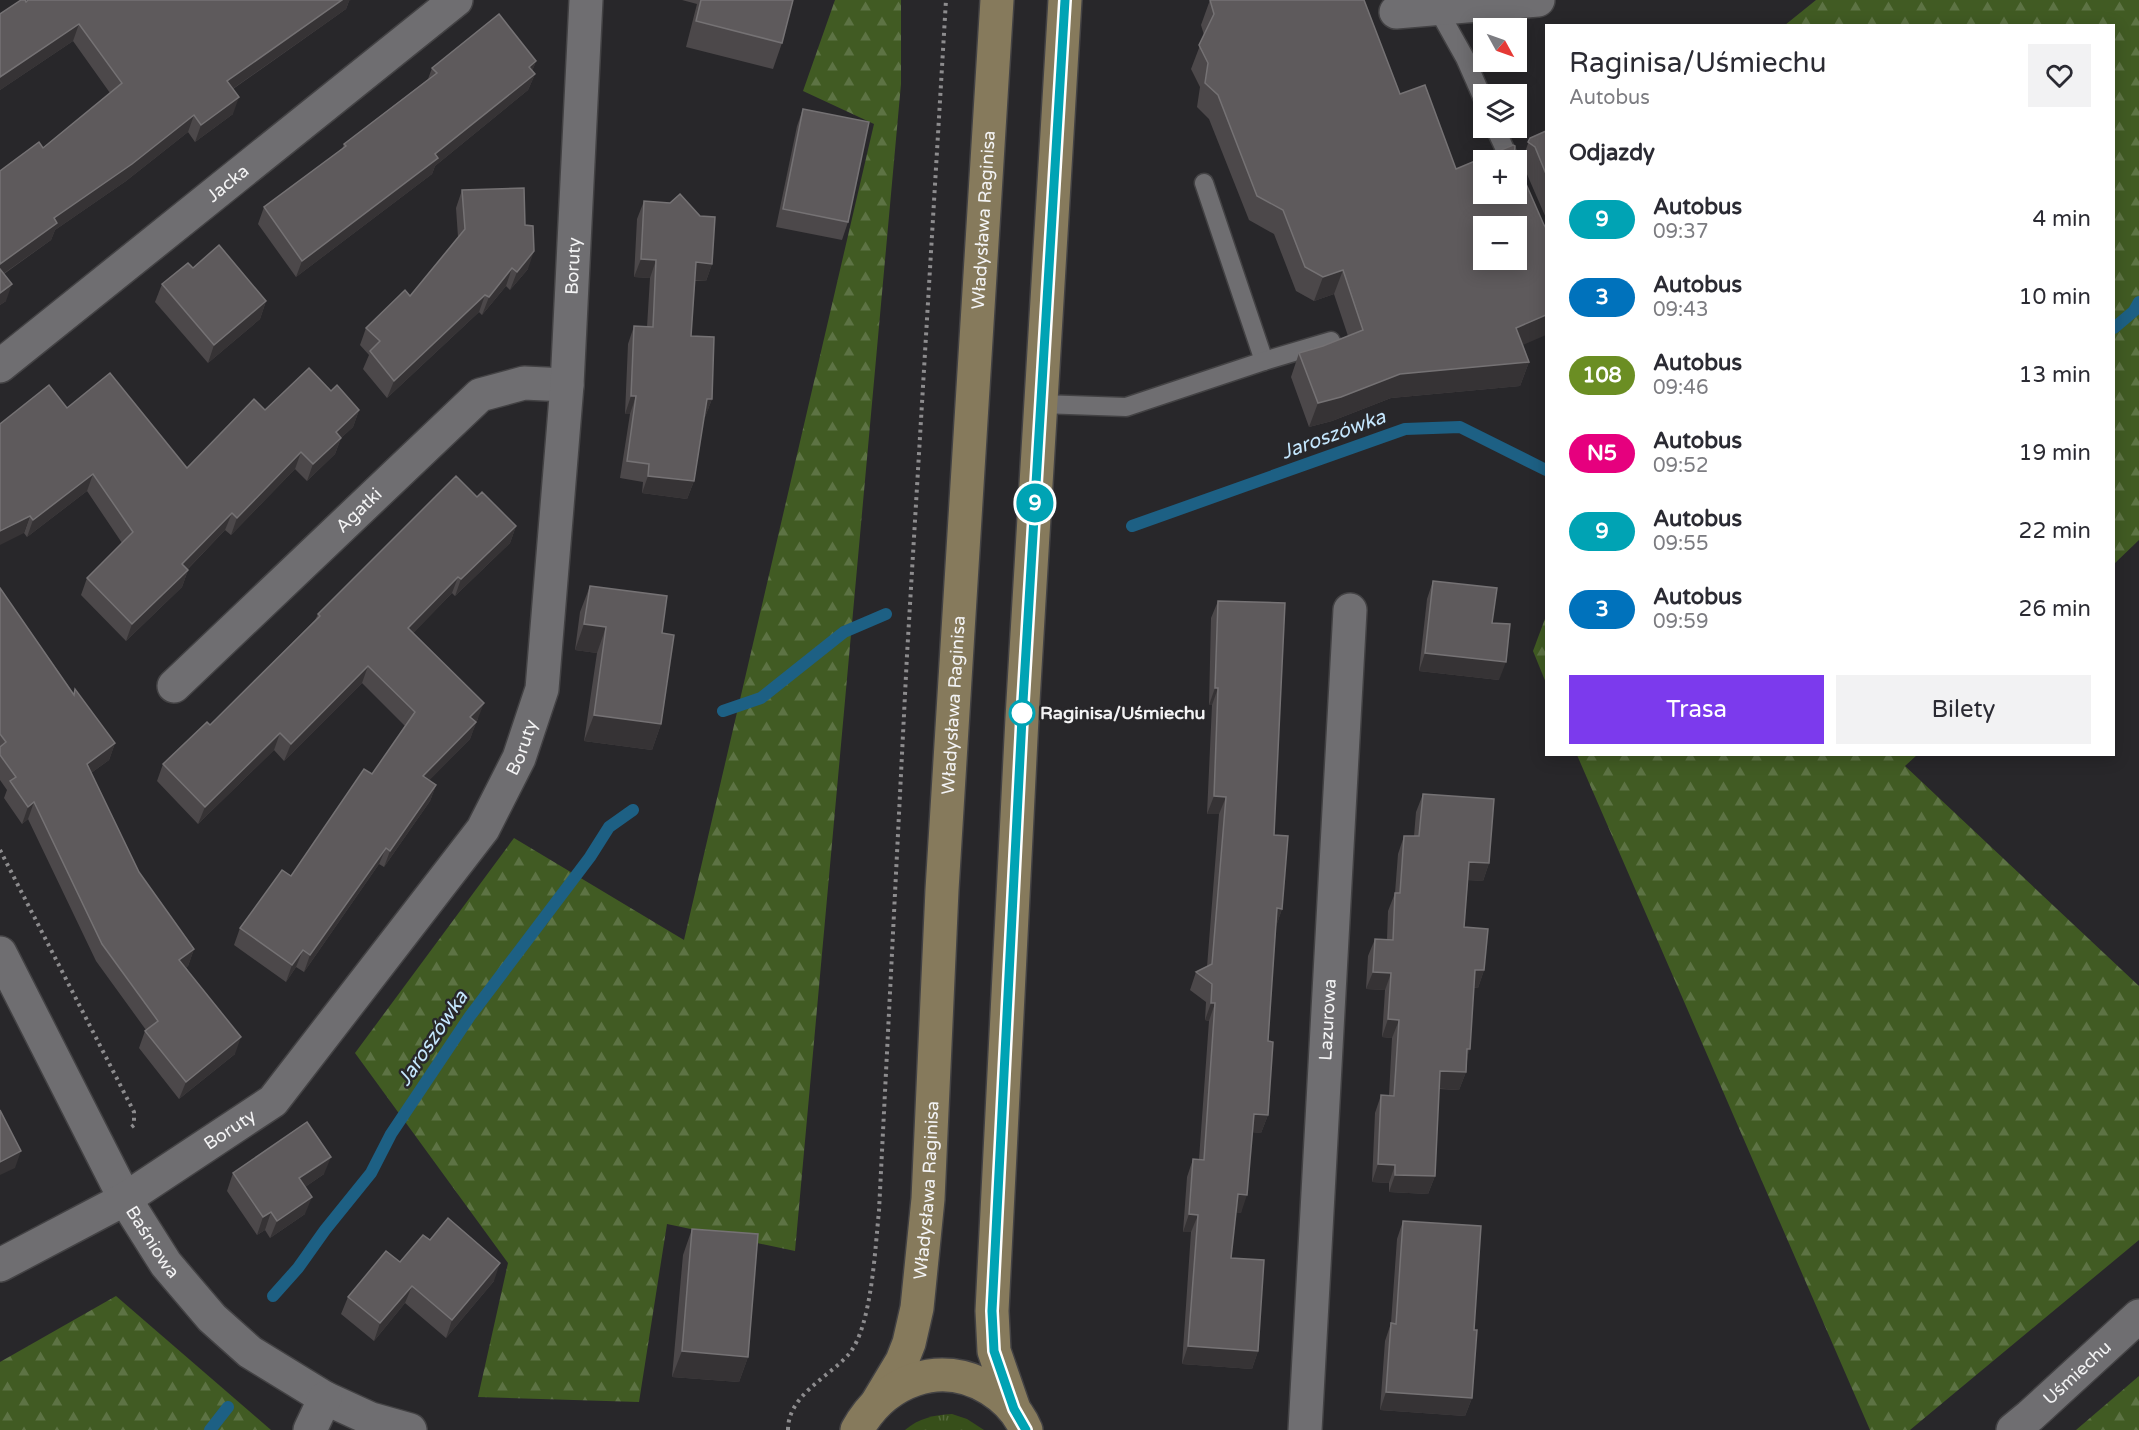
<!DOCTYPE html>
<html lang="pl">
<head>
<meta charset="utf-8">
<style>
  :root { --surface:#fff; --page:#f2f2f3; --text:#2b2b33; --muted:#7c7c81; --accent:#7c3aed }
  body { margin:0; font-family:"Varela Round",sans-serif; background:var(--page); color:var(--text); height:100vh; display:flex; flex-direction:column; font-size:22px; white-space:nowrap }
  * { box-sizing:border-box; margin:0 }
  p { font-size:20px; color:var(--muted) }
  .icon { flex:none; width:33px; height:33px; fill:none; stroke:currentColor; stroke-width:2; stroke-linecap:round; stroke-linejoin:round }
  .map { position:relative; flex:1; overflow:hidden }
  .side { position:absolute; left:1545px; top:24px; width:570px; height:732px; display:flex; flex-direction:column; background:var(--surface); border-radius:0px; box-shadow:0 3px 15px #0003 }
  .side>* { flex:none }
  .badge { padding:0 12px; border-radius:20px; font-size:21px; line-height:39px }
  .needle { width:39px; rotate:130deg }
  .fabs { position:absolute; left:1473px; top:18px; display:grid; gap:12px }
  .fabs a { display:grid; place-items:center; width:54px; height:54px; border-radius:0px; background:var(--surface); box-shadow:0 3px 15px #0003; font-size:30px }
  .map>.badge { position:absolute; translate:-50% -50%; box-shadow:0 0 0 3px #fff }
  h2 { padding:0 24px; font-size:22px; line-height:54px }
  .round { display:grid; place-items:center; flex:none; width:63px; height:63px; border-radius:0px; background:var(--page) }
  .headline { display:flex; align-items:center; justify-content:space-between; height:102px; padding:0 24px }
  h1 { font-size:28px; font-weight:600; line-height:45px }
  .button { display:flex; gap:12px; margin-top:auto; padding:12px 24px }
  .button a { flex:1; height:69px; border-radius:0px; background:var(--accent); color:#fff; font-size:24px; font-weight:600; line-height:69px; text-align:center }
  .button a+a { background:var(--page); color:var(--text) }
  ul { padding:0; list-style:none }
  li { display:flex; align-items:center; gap:18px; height:78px; padding:0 24px }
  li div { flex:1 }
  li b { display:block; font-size:22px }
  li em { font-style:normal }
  li .badge { min-width:66px; font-weight:700; text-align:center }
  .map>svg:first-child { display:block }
  .grass { fill:url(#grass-tufts) }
  .forest { fill:url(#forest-firs) }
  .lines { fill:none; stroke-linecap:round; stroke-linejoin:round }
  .stream { stroke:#1d6084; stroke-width:12 }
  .lane-casing { stroke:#434244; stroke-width:21 }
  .street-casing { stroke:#434244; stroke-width:36 }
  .secondary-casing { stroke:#434244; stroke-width:36 }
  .path { stroke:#8d8c8e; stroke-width:4; stroke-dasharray:3 4.5; stroke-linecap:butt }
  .lane { stroke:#6f6e71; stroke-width:18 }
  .street { stroke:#6f6e71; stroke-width:33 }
  .secondary { stroke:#867a5c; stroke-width:33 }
  .wall { fill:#4c484a }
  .shaded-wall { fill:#363335 }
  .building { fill:#5e5a5c; stroke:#757274; stroke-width:1.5; fill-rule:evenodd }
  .line-casing { stroke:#fff; stroke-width:14 }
  .line { stroke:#00a3b4; stroke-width:9 }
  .stop-dot { fill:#fff; stroke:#00a3b4; stroke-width:3 }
  .labels { text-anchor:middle; stroke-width:5; stroke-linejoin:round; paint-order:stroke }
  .street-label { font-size:18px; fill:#f3f3f4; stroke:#28272a }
  .stop-label { font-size:18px; font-weight:bold; fill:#f3f3f4; stroke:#28272a; text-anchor:start }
  .water-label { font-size:20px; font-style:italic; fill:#c5e7fe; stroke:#28272a }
</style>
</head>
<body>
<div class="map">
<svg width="2139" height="1430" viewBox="0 0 2139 1430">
  <defs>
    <pattern id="grass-tufts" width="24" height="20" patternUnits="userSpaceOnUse" patternTransform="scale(1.5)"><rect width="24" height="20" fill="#374f1a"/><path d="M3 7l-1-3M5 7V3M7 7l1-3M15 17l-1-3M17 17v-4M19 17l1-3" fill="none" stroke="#54693c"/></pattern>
    <pattern id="forest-firs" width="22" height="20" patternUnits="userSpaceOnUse" patternTransform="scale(1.5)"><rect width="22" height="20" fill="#415b23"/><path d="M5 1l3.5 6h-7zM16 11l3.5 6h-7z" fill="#5d7344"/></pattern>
  </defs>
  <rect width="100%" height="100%" fill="#28272a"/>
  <path class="grass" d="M952,1414L967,1419L984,1430H905C919,1418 934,1415 952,1414Z"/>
  <g class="forest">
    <polygon points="835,0 901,0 901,84 795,1251 667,1224 639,1402 478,1397 508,1263 355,1053 514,838 684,940 874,124 803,91"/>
    <polygon points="1816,0 2139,0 2139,540 2114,564 2114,26 1785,25"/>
    <polygon points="1546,616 1546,683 1533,651"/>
    <polygon points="1577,755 1917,755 1905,766 2139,986 2139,1240 1910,1430 1870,1430"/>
    <polygon points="116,1296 271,1430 0,1430 0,1362"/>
    <polygon points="2139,1376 2139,1430 2076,1430"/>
  </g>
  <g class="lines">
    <g class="stream">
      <polyline points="2114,328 2134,311 2139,302"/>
      <polyline points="1132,526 1405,429 1460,427 1546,470"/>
      <polyline points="723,711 761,698 844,632 886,614"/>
      <polyline points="273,1296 298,1268 325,1230 371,1173 391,1134 470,1016 590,857 609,827 633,810"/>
      <polyline points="210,1430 228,1407"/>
    </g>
    <defs>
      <g id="lane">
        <polyline points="1437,8 1465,58 1484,101"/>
        <polyline points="1495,128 1510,160"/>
        <polyline points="1204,183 1264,361"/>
        <polyline points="1041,404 1126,407 1264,361 1331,341"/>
      </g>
      <g id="street">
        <polyline points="1396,12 1538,0"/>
        <path id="s1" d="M0,366L456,0"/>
        <path id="s2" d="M174,686L480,395L524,383L567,385"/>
        <path id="s3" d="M0,953L125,1199L166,1264L212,1318L250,1352L325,1398L371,1419L410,1430"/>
        <path id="s4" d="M0,1265L125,1199L273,1101L483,829L519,758L542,689L567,385L586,0"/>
        <polyline points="310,1430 325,1398"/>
        <path id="s5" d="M1305,1430L1350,610"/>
        <path id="s6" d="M2013,1430L2030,1416L2139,1316"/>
      </g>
      <g id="secondary">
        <path id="s7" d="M878,1401L902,1361L909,1343L917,1308L928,1199L942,890L997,0"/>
        <polyline points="1014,1409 994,1351 992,1311 1022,718 1065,0"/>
        <path d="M857,1430C884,1381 940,1358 990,1389C1006,1399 1019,1413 1026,1430"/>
      </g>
    </defs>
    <use href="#lane" class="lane-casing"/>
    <use href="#street" class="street-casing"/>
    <use href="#secondary" class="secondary-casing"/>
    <g class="path">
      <polyline points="0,850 134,1112 134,1125 129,1129"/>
      <path d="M788,1430C788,1395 828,1378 849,1354C872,1326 875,1248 879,1211L907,655L946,0"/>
    </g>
    <use href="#lane" class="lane"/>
    <use href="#street" class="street"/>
    <use href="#secondary" class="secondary"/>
  </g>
  <g class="wall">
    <polygon points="682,0 793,0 782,43 773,69 686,47 697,4"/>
    <polygon points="1210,0 1400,94 1456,169 1514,156 1523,345 1529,362 1520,386 1391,398 1332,421 1309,427 1291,377 1299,353 1323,346 1348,336 1334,294 1314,301 1296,291 1274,234 1249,220 1209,119 1197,107 1200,87 1191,69 1204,35 1201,25"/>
    <polygon points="349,1 346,9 233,89 233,114 195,142 188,132 126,181 55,230 51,240 4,274 6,301 0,305 0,171 43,148 110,93 73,41 0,90 0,14 26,2"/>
    <polygon points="536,61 532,71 535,74 528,90 435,166 432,174 296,277 258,224 264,207 342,149 344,144 428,79 432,68"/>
    <polygon points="803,109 848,222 842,240 776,227 797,126"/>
    <polygon points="1546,131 1546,218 1526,172 1520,166 1530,138"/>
    <polygon points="462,190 525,225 528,269 510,290 506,286 482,315 479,312 387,398 363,369 369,355 360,345 366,328 410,296 458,237 456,208"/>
    <polygon points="644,201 712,264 706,281 695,281 691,336 712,399 705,417 704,417 694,481 687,499 642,493 643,482 620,478 630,414 625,414 628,344 634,326 647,327 650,278 634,277 637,219"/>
    <polygon points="193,268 266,301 260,319 208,363 155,302 162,284"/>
    <polygon points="331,391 359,410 353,427 341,438 335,454 307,481 295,469 231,535 225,530 187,570 188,570 182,587 126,641 81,595 87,578 122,543 87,491 27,537 24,533 67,408 187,468 265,410"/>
    <polygon points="477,497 516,526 510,543 455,596 452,593 413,633 478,719 476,722 470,739 429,780 436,785 430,801 384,867 379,864 304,972 296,967 286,982 234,945 240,928 291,876 372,774 405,726 362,683 284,761 274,750 198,824 157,781 163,764 210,725 315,620 318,614"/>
    <polygon points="1433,581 1492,623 1499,680 1419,671 1427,599"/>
    <polygon points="590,586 662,633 661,724 652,750 584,741 597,653 575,650 580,612"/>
    <polygon points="0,588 74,694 115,743 109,760 91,773 139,872 194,949 188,966 186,967 235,1054 179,1099 139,1048 145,1031 146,1030 96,961 28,819 22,824 4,798 7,790 0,780"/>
    <polygon points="1218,601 1274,835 1282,909 1276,926 1268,1041 1268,1115 1261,1133 1252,1132 1241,1213 1236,1212 1231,1258 1258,1351 1252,1369 1182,1364 1191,1232 1183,1232 1187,1177 1193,1159 1199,1159 1209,1021 1205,1020 1206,1002 1190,990 1196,972 1207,967 1219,814 1207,814 1212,705 1209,705 1211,618"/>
    <polygon points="1423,794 1489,863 1483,881 1468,880 1464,927 1484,970 1478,988 1474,988 1466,1072 1459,1090 1439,1089 1435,1176 1428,1194 1389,1192 1389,1183 1372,1182 1375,1113 1381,1095 1389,1095 1392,1038 1382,1037 1385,990 1366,989 1368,956 1375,939 1387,939 1388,911 1395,893 1398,854 1404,836 1414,836 1416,812"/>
    <polygon points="233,1173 324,1174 305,1187 305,1214 270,1238 265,1230 257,1235 227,1191"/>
    <polygon points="1403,1221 1474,1330 1472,1398 1465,1416 1380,1410 1385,1341 1391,1323 1397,1239"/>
    <polygon points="692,1229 748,1357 739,1382 672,1377 683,1255"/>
    <polygon points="430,1240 494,1281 446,1338 405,1303 374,1341 341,1314 348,1297 400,1262"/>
  </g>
  <g class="shaded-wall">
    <polygon points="342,0 351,0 349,1 346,9 221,97 227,81"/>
    <polygon points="79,24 73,41 0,90 0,77"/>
    <polygon points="536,61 530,77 535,74 528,90 435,166 432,174 296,277 302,261 435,154"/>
    <polygon points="239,97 233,114 195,142 201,125"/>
    <polygon points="194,115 188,132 126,181 55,230 51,240 0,276 0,264 54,218"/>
    <polygon points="534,251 528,269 510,290 517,272"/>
    <polygon points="641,259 656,260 650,278 634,277"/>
    <polygon points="696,262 712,264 706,281 690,280"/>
    <polygon points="512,268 506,286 482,315 489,297"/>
    <polygon points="1343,270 1334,294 1314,301 1323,277"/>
    <polygon points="12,284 6,301 0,305 0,293"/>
    <polygon points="485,295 479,312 387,398 394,381"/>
    <polygon points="266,301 260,319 208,363 214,345"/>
    <polygon points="1546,315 1546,335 1507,352 1516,328"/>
    <polygon points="1529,362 1520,386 1391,398 1332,421 1309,427 1318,403 1400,374"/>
    <polygon points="631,396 636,396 630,414 625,414"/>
    <polygon points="707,399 712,399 705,417 701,417"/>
    <polygon points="359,410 353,427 341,438 335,454 307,481 313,464 336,432"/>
    <polygon points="301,452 295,469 231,535 237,518"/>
    <polygon points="93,474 87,491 27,537 33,520"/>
    <polygon points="648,476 694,481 687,499 642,493"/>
    <polygon points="232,513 225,530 176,581 182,564"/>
    <polygon points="30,516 24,533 0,545 0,531"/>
    <polygon points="516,526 510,543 455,596 461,579"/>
    <polygon points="188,570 182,587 126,641 132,624"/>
    <polygon points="458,577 452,593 402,645 408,628"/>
    <polygon points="584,624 606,627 597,653 575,650"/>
    <polygon points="1425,653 1506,662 1499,680 1419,671"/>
    <polygon points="368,666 362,683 284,761 291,744"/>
    <polygon points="1215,688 1218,688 1212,705 1209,705"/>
    <polygon points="484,703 470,739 417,793 423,776 470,717"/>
    <polygon points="594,715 661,724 652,750 584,741"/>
    <polygon points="280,733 274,750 198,824 205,807"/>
    <polygon points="115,743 109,760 80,781 87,764"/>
    <polygon points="436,785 430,801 384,867 390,851"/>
    <polygon points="1214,796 1226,797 1219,814 1207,814"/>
    <polygon points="34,802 28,819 22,824 28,807"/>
    <polygon points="386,848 379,864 304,972 310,955"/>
    <polygon points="1469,862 1489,863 1483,881 1463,880"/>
    <polygon points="1277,908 1282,909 1276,927"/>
    <polygon points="194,949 188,966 173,977 179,960"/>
    <polygon points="303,950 296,967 286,982 292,965"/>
    <polygon points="1475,970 1484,970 1478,988 1469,987"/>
    <polygon points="1373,972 1391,973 1385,990 1366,989"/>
    <polygon points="1211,1003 1215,1003 1209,1021 1205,1020"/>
    <polygon points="1388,1019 1399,1020 1392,1038 1382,1037"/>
    <polygon points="241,1037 235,1054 179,1099 186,1082"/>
    <polygon points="1467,1049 1470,1049 1464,1067"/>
    <polygon points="1440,1071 1466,1072 1459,1090 1434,1088"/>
    <polygon points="1254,1114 1268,1115 1261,1133 1247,1132"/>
    <polygon points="21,1151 15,1168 0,1175 0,1162"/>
    <polygon points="331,1157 324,1174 292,1196 299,1178"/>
    <polygon points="1378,1164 1395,1165 1389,1183 1372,1182"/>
    <polygon points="1395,1175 1435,1176 1428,1194 1389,1192"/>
    <polygon points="1238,1194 1247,1195 1241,1213 1232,1212"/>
    <polygon points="312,1197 305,1214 270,1238 277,1221"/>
    <polygon points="271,1212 265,1230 257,1235 263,1217"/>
    <polygon points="1189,1214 1198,1215 1191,1232 1183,1232"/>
    <polygon points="500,1263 494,1281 446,1338 452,1320"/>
    <polygon points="412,1286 405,1303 374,1341 380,1323"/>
    <polygon points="1188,1346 1258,1351 1252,1369 1182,1364"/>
    <polygon points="682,1351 748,1357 739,1382 672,1377"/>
    <polygon points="1386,1392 1472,1398 1465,1416 1380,1410"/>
  </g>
  <g class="building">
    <polygon points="21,0 25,0 26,2 28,0 342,0 227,81 239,97 201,125 194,115 132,164 54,218 57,223 0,264 0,171 39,142 43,148 122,83 79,24 0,77 0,14"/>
    <polygon points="701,0 793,0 782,43 696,21"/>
    <path d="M1210,0H1364L1400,94L1425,85L1456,169L1513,145L1515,146L1514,156L1516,160H1484V194H1516V161L1544,225L1546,228V315L1516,328L1529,362L1400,374L1341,397L1318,403L1299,353L1323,346L1363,330L1343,270L1323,277L1305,267L1283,210L1257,196L1218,95L1205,83L1208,63L1199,45L1214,14ZM1484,226H1516V260H1484Z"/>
    <polygon points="499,14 536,61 529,67 535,74 435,154 438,158 302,261 264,207 346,146 344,144 437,73 432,68"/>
    <polygon points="803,109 869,122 848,222 783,209"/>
    <polygon points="1546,131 1546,174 1535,147 1528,142 1530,138"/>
    <polygon points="524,188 525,225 533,226 534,251 517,272 512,268 489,297 485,295 394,381 370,351 380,341 366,328 405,290 410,296 465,229 462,190"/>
    <polygon points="680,194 700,216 715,217 712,264 696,262 691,336 714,337 712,399 707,399 694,481 648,476 649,464 627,461 636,396 631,396 634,326 653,327 656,260 641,259 644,201 670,203"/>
    <polygon points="219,245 266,301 214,345 162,284 188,263 193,268"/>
    <polygon points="0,269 12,284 0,293"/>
    <polygon points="309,368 331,391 337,385 359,410 336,432 341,438 313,464 301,452 237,518 232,513 182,564 188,570 132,624 87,578 133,532 93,474 33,520 30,516 0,531 0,424 49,385 67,408 110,373 187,468 254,399 265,410"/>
    <polygon points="456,476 477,497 482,492 516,526 461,579 458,577 408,628 484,703 470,717 476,722 423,776 436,785 390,851 386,848 310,955 303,950 292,965 240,928 282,870 291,876 364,769 372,774 415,712 368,666 291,744 280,733 205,807 163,764 207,722 210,725 320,616 318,614"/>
    <polygon points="1433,581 1497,588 1492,623 1510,624 1506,662 1425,653"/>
    <polygon points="590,586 667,596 662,633 674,635 661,724 594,715 606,627 584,624"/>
    <polygon points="0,588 74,695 75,689 115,743 87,764 139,872 194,949 179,960 241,1037 186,1082 145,1031 158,1021 102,944 34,802 28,807 10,781 16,777 0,755 0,747 6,742 0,734"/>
    <polygon points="1218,601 1285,603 1274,835 1288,836 1282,909 1277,908 1268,1041 1273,1042 1268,1115 1254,1114 1247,1195 1238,1194 1231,1258 1264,1260 1258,1351 1188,1346 1198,1215 1189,1214 1193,1159 1204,1160 1215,1003 1211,1003 1212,984 1196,972 1212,964 1226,797 1214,796 1218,688 1215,688"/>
    <polygon points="1423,794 1494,799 1489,863 1469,862 1464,927 1488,929 1484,970 1475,970 1470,1049 1467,1049 1466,1072 1440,1071 1435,1176 1395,1175 1395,1165 1378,1164 1381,1095 1394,1096 1399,1020 1388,1019 1391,973 1373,972 1375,939 1393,940 1395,893 1400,893 1404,836 1419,836"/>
    <polygon points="0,1110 21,1151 0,1162"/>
    <polygon points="307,1122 331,1157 299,1178 312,1197 277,1221 271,1212 263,1217 233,1173"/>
    <polygon points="448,1218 500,1263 452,1320 412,1286 380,1323 348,1297 386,1251 400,1262 423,1235 430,1240"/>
    <polygon points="1403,1221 1481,1226 1474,1330 1477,1330 1472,1398 1386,1392 1391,1323 1396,1324"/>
    <polygon points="692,1229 758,1234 748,1357 682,1351"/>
  </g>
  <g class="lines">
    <defs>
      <polyline id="line" points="1026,1430 1014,1409 994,1351 992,1311 1022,718 1065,0"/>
    </defs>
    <use href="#line" class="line-casing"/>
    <use href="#line" class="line"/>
  </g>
  <circle class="stop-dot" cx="1022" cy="713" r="12"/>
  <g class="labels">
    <g class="street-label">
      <text dy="6" stroke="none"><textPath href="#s1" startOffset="292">Jacka</textPath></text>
      <text dy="6" stroke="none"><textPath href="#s7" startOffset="1192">Władysława Raginisa</textPath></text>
      <text dy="6" stroke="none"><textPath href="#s4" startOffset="1239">Boruty</textPath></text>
      <text dy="6" stroke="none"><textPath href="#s2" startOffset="255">Agatki</textPath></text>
      <text dy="6" stroke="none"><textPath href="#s7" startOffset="706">Władysława Raginisa</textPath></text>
      <text dy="6" stroke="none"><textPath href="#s4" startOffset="753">Boruty</textPath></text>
      <text dy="6" stroke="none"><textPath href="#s5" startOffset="411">Lazurowa</textPath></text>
      <text dy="6" stroke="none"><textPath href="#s4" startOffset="267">Boruty</textPath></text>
      <text dy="6" stroke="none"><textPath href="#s7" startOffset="220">Władysława Raginisa</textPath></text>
      <text dy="6" stroke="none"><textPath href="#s3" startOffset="327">Baśniowa</textPath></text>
      <text dy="6" stroke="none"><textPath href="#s6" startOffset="86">Uśmiechu</textPath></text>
    </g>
    <g class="stop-label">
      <text x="1040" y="719">Raginisa/Uśmiechu</text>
    </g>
    <g class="water-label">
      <text transform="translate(1333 434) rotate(-20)" y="7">Jaroszówka</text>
      <text transform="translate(432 1038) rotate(-56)" y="7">Jaroszówka</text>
    </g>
  </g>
</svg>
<div class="fabs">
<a><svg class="needle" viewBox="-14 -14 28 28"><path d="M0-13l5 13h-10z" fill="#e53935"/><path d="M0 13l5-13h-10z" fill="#7c7c81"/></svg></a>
<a><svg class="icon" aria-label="layers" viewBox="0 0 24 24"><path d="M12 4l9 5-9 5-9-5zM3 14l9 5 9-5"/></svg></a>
<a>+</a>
<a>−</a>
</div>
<b class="badge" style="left:1035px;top:503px;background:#00a3b4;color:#fff">9</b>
<section class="side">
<div class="headline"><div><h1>Raginisa/Uśmiechu</h1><p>Autobus</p></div><a class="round"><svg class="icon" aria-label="heart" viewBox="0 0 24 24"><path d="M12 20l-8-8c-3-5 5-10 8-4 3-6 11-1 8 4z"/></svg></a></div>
<h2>Odjazdy</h2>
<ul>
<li><span class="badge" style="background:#00a3b4;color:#fff">9</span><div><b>Autobus</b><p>09:37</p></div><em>4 min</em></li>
<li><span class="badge" style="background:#0072bc;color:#fff">3</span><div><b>Autobus</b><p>09:43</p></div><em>10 min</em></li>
<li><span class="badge" style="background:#6b8e23;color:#fff">108</span><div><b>Autobus</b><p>09:46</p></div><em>13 min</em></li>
<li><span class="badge" style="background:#e6007e;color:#fff">N5</span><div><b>Autobus</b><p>09:52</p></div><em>19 min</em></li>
<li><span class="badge" style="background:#00a3b4;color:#fff">9</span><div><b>Autobus</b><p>09:55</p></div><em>22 min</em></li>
<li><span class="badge" style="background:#0072bc;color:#fff">3</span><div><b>Autobus</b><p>09:59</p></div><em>26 min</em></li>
</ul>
<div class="button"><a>Trasa</a><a>Bilety</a></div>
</section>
</div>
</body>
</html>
